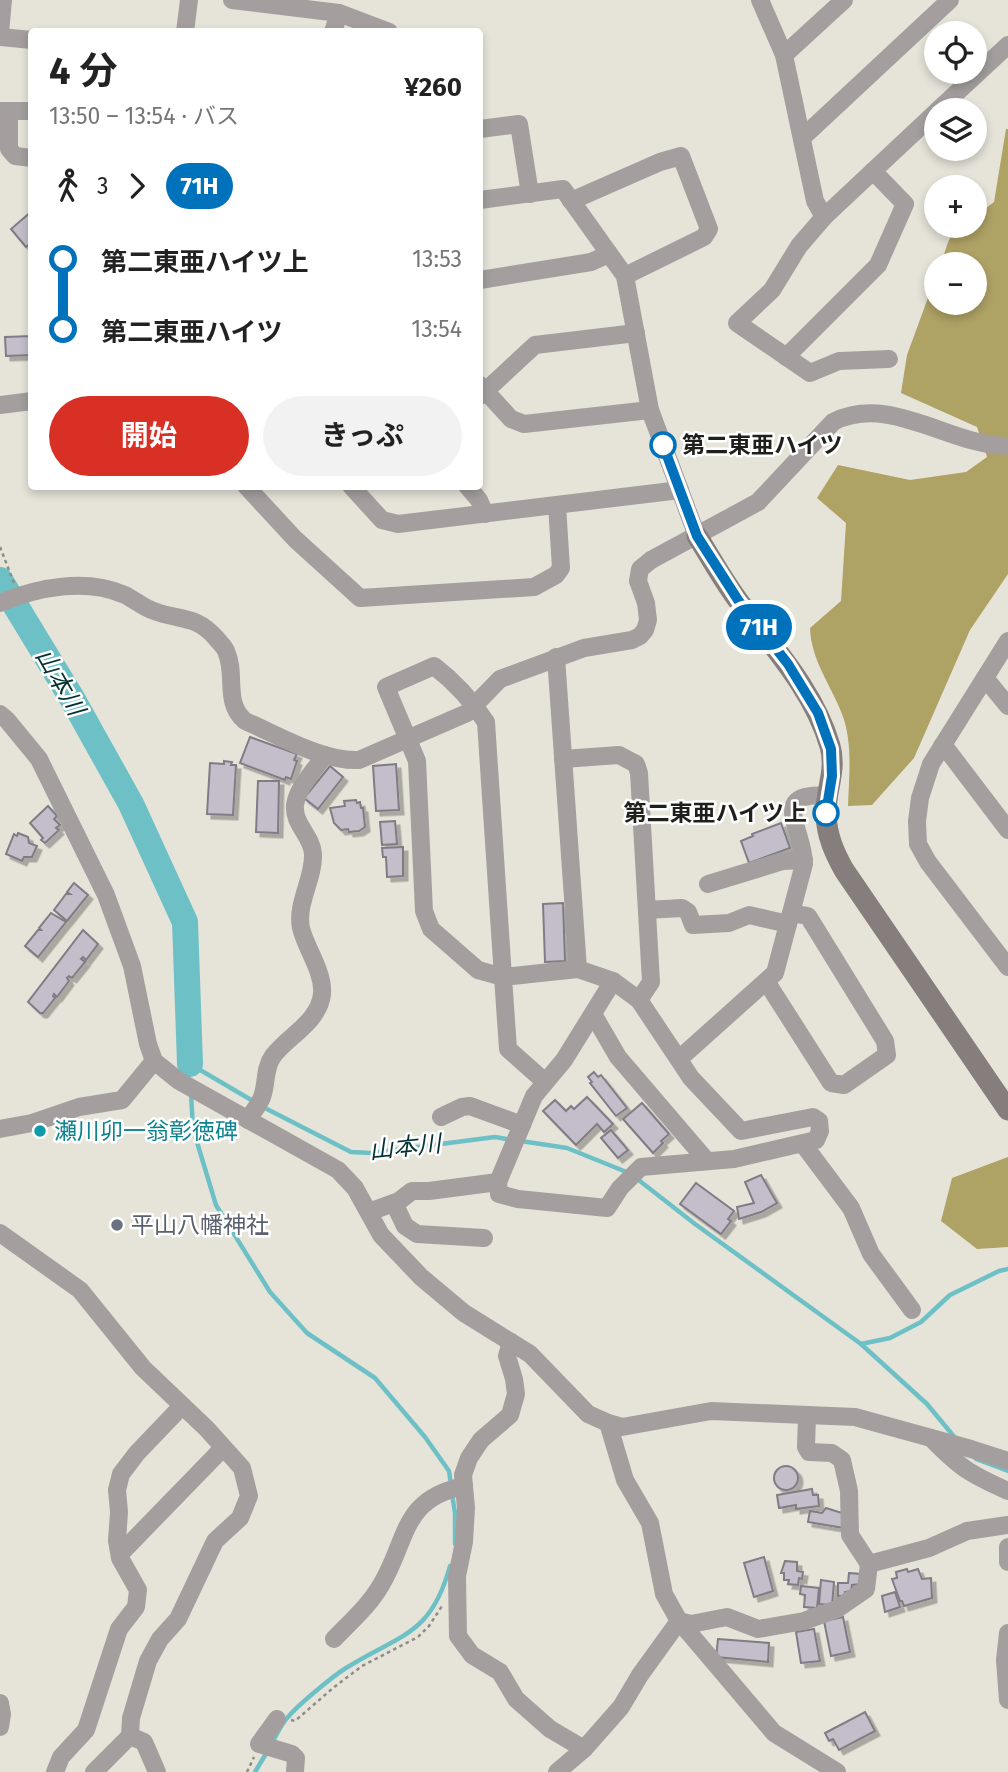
<!DOCTYPE html>
<html lang="ja">
<head>
<meta charset="utf-8">
<style>
  :root { --surface:#fff; --page:#f2f2f2; --text:#222; --muted:#767676; --accent:#d93025 }
  body { margin:0; font-family:"Fira Sans","Noto Sans JP",sans-serif; background:var(--page); color:var(--text); height:100vh; display:flex; flex-direction:column; font-size:26px; white-space:nowrap }
  * { box-sizing:border-box; margin:0 }
  p { font-size:23px; color:var(--muted) }
  .icon { flex:none; width:38px; height:38px; fill:none; stroke:currentColor; stroke-width:2; stroke-linecap:round; stroke-linejoin:round }
  .map { position:relative; flex:1; overflow:hidden }
  .panel { position:absolute; left:28px; top:28px; width:455px; height:462px; display:flex; flex-direction:column; background:var(--surface); border-radius:7px; box-shadow:0 4px 10px #0003 }
  .panel>* { flex:none }
  .badge { padding:0 14px; border-radius:23px; font-size:24px; line-height:46px }
  .fabs { position:absolute; left:924px; top:21px; display:grid; gap:14px }
  .fabs a { display:grid; place-items:center; width:63px; height:63px; border-radius:50%; background:var(--surface); box-shadow:0 4px 10px #0003; font-size:35px }
  .map>.badge { position:absolute; translate:-50% -50%; box-shadow:0 0 0 4px #fff }
  .legs { display:flex; align-items:center; gap:10px; height:77px; padding:0 21px; font-size:23px }
  .legs p { margin-inline-start:auto }
  .head { display:flex; align-items:center; justify-content:space-between; height:119px; padding:0 21px }
  h1 { font-size:38px; font-weight:700; line-height:52px }
  .button { display:flex; gap:14px; margin-top:auto; padding:14px 21px }
  .button a { flex:1; height:80px; border-radius:42px; background:var(--accent); color:#fff; font-size:28px; font-weight:700; line-height:80px; text-align:center }
  .button a+a { background:var(--page); color:var(--text) }
  ul { padding:0 21px; list-style:none }
  li { display:flex; align-items:center; gap:24px; height:70px; font-size:26px }
  li i { display:grid; place-items:center; width:10px; height:100%; margin:0 9px; background:currentColor }
  li i::after { content:''; width:18px; height:18px; margin:-9px; border:5px solid; border-radius:50%; background:var(--surface) }
  li p { margin-inline-start:auto }
  li:first-child i { background:linear-gradient(#0000 50%,currentColor 0) }
  li:last-child i { background:linear-gradient(currentColor 50%,#0000 0) }
  .map>svg:first-child { display:block }
  .forest { fill:#afa265 }
  .lines { fill:none; stroke-linecap:round; stroke-linejoin:round }
  .stream { stroke:#6dc1c6; stroke-width:4.5 }
  .river { stroke:#6dc1c6; stroke-width:26 }
  .building { fill:#c3bec9; stroke:#807c85; stroke-width:2; filter:url(#shadow) }
  .path { stroke:#8e8c85; stroke-width:2.5; stroke-dasharray:3.5 3.5; stroke-linecap:butt }
  .street { stroke:#a49f9e; stroke-width:18 }
  .secondary { stroke:#867e7c; stroke-width:21 }
  .line-1-casing { stroke:#fff; stroke-width:16 }
  .line-1 { stroke:#0072bc; stroke-width:10 }
  .stop-1-dot { fill:#fff; stroke:#0072bc; stroke-width:3.5 }
  .culture-dot { fill:#0f9aa8; stroke:#fff; stroke-width:2.5 }
  .worship-dot { fill:#6b7280; stroke:#fff; stroke-width:2.5 }
  .labels { text-anchor:middle; stroke-width:5; stroke-linejoin:round; paint-order:stroke }
  .stop-label { font-size:23px; font-weight:bold; fill:#1f1f1b; stroke:#fff; text-anchor:start }
  .culture-label { font-size:23px; fill:#0d838f; stroke:#fff; text-anchor:start }
  .worship-label { font-size:23px; fill:#5b616d; stroke:#fff; text-anchor:start }
  .water-label { font-size:24px; font-style:italic; fill:#063133; stroke:#fff }
</style>
</head>
<body>
<div class="map">
<svg width="1008" height="1772" viewBox="0 0 1008 1772">
  <defs>
    <filter id="shadow"><feDropShadow dx="4.5" dy="4.5" stdDeviation="0" flood-color="#0004"/></filter>
  </defs>
  <rect width="100%" height="100%" fill="#e6e4d9"/>
  <g class="forest">
    <path d="M1006,129H1008V574L970,630L914,758L872,805L848,806C849,777 853,742 842,714C831,685 811,660 810,628L841,601L846,523L817,498L838,465L910,480L966,472L987,457L977,427L901,393L907,355L936,276V303H975V264H941C949,242 948,226 975,226V216L994,202Z"/>
    <polygon points="1008,1157 1008,1247 977,1249 941,1221 952,1178"/>
  </g>
  <g class="lines">
    <g class="stream">
      <polyline points="190,1064 253,1101"/>
      <polyline points="191,1093 193,1129 216,1205 270,1292 307,1333 375,1378 425,1437 449,1471 451,1485"/>
      <polyline points="261,1106 351,1152 371,1153 495,1137 512,1140"/>
      <polyline points="521,1141 567,1148 629,1173"/>
      <polyline points="636,1178 695,1224 861,1344 890,1338 921,1322 950,1295 999,1271 1008,1269"/>
      <polyline points="861,1344 927,1404 956,1439"/>
      <polyline points="976,1459 1008,1471"/>
      <polyline points="452,1494 455,1513 455,1544"/>
      <path d="M271,1744C277,1735 281,1724 288,1717C298,1705 333,1676 346,1668C400,1634 431,1636 450,1566"/>
      <polyline points="255,1772 267,1752"/>
    </g>
    <polyline class="river" points="0,580 73,700 131,804 185,922 190,1064"/>
  </g>
  <g class="building">
    <polygon points="32,211 32,242 26,247 11,229"/>
    <polygon points="32,336 32,355 6,356 5,337"/>
    <polygon points="250,737 297,754 294,760 297,761 291,779 286,777 285,780 240,763"/>
    <polygon points="224,761 232,762 231,765 236,765 233,815 207,814 210,763 224,764"/>
    <polygon points="396,764 399,810 376,811 373,766"/>
    <polygon points="330,766 343,777 318,809 304,798"/>
    <polygon points="258,781 279,781 278,833 256,832"/>
    <polygon points="356,800 357,803 360,802 361,808 363,808 365,827 359,831 349,832 348,829 341,830 334,823 330,808 345,806 344,801"/>
    <polygon points="48,806 57,816 54,819 60,825 56,828 59,830 45,843 41,840 43,838 30,823"/>
    <polygon points="395,821 397,844 382,845 380,822"/>
    <polygon points="781,823 790,848 749,863 741,841 753,836 752,834"/>
    <polygon points="18,833 28,837 29,843 37,846 32,857 24,857 22,861 6,854 14,834 17,836"/>
    <polygon points="403,847 403,876 387,877 386,857 383,857 382,848"/>
    <polygon points="74,883 88,895 67,921 54,910 66,894 70,894 67,892"/>
    <polygon points="563,903 565,961 545,962 543,904"/>
    <polygon points="51,913 66,922 38,957 25,946 38,930 41,930 39,928"/>
    <polygon points="83,930 98,944 86,960 83,957 81,959 85,962 72,978 69,976 67,978 69,981 57,997 54,994 53,996 55,998 43,1013 40,1013 28,1002"/>
    <polygon points="594,1072 598,1077 601,1075 627,1108 616,1116 590,1083 592,1082 588,1077"/>
    <polygon points="587,1097 613,1124 604,1132 597,1124 576,1145 543,1111 555,1100 566,1111 571,1106 574,1109"/>
    <polygon points="642,1103 669,1134 661,1141 663,1143 653,1153 623,1119"/>
    <polygon points="611,1130 628,1150 618,1158 601,1138"/>
    <polygon points="761,1175 777,1203 761,1212 739,1219 737,1207 754,1203 745,1182"/>
    <polygon points="696,1183 734,1211 728,1219 731,1221 721,1234 680,1204"/>
    <circle cx="786" cy="1478" r="12"/>
    <polygon points="812,1489 813,1495 818,1495 819,1506 796,1509 796,1505 779,1508 777,1495"/>
    <polygon points="826,1508 842,1513 844,1528 808,1522 810,1511 822,1513"/>
    <polygon points="764,1557 773,1591 754,1597 744,1563"/>
    <polygon points="785,1561 797,1562 797,1571 803,1572 802,1579 799,1578 798,1585 788,1584 789,1580 784,1580 784,1573 781,1573"/>
    <polygon points="907,1569 908,1572 918,1569 922,1579 931,1578 932,1598 904,1606 902,1601 900,1601 892,1579 897,1578 896,1572"/>
    <polygon points="849,1573 861,1574 860,1584 852,1585 851,1591 845,1592 845,1596 838,1596 838,1583 848,1583"/>
    <polygon points="821,1580 834,1582 832,1605 819,1604"/>
    <polygon points="801,1586 819,1588 817,1608 804,1607 805,1595 800,1594"/>
    <polygon points="895,1592 900,1607 885,1612 882,1596"/>
    <polygon points="843,1617 850,1652 831,1656 824,1621"/>
    <polygon points="814,1629 820,1661 801,1663 796,1632"/>
    <polygon points="718,1639 769,1643 768,1662 716,1657"/>
    <polygon points="865,1712 875,1731 839,1750 833,1739 829,1741 825,1733"/>
  </g>
  <g class="lines">
    <g class="path">
      <polyline points="0,547 14,583"/>
      <polyline points="291,1720 295,1721 333,1688 362,1666 418,1637 429,1626 442,1606"/>
      <polyline points="247,1772 254,1757"/>
    </g>
    <g class="street">
      <polyline points="232,0 339,13 389,32"/>
      <polyline points="760,0 784,55 815,201 824,217"/>
      <polyline points="185,32 189,0"/>
      <polyline points="333,32 339,13"/>
      <polyline points="0,33 3,0"/>
      <polyline points="0,37 32,40"/>
      <polyline points="784,55 844,0"/>
      <polyline points="938,110 1008,45"/>
      <polyline points="0,111 32,111"/>
      <polyline points="9,111 9,149 15,156 32,158"/>
      <polyline points="480,129 519,124 530,194"/>
      <polyline points="802,138 950,0"/>
      <polyline points="480,200 563,189 625,276 650,410 697,536"/>
      <polyline points="571,201 660,162 681,156 709,229 704,237 625,276"/>
      <polyline points="480,280 591,262 609,254"/>
      <polyline points="786,357 878,265 905,204 873,171"/>
      <polyline points="889,359 839,361 810,373 737,323 772,290 799,246 824,217 936,112"/>
      <polyline points="480,385 511,419 524,424 650,410"/>
      <polyline points="480,396 535,345 636,333"/>
      <polyline points="0,405 32,401"/>
      <polyline points="246,486 295,539 360,598 534,587 556,575 561,568 557,505"/>
      <polyline points="351,486 382,520 398,524 680,490"/>
      <polyline points="467,486 479,500 485,514"/>
      <path d="M0,603C38,587 86,578 125,595C135,600 144,608 154,611C179,621 195,614 216,638C219,642 224,646 226,651C237,675 223,702 245,721C278,735 323,762 359,760L467,713L500,679L584,648L632,640L640,636L645,630L648,620L646,603L638,581L640,569L651,560L758,502L833,422C890,393 950,446 1008,446"/>
      <polyline points="1008,641 931,764 920,798 917,821 918,844 928,862 1008,967"/>
      <polyline points="985,678 1008,706"/>
      <polyline points="0,714 7,720 39,759 106,895 132,966 148,1044 154,1061 179,1081 338,1170 355,1188 381,1235 421,1277 464,1313 530,1354 588,1414 608,1423 622,1427 711,1411 855,1417 971,1449 1008,1461"/>
      <polyline points="942,746 948,751 1008,830"/>
      <polyline points="563,759 619,755 636,764 639,773 651,982 639,1000"/>
      <polyline points="708,884 783,861 804,860"/>
      <polyline points="647,910 682,908 688,912 693,925 729,923 749,915 788,924"/>
      <polyline points="766,981 831,1083 844,1085 887,1055 885,1041 808,916 791,913"/>
      <polyline points="593,1014 618,1057 707,1161"/>
      <path d="M679,1059L775,973L804,864C804,830 767,790 829,796"/>
      <path d="M544,1081L508,1049L503,977L486,722C472,701 455,682 434,666L386,687L417,761L424,911L431,929L478,970L503,977L578,969"/>
      <polyline points="441,1117 462,1107 470,1106 522,1125"/>
      <path d="M248,1120C252,1113 259,1105 262,1097C267,1084 264,1068 273,1056C288,1036 319,1022 322,994C324,972 306,949 301,928C296,903 314,879 313,854C312,836 293,824 295,805C298,786 315,770 325,755"/>
      <polyline points="0,1129 32,1123 79,1107 122,1100 154,1061"/>
      <polyline points="803,1144 851,1208 871,1254 912,1310"/>
      <polyline points="498,1182 499,1194 518,1199 607,1208 620,1188 641,1167 734,1159 816,1140 820,1131 819,1121 813,1117 741,1131 691,1078 639,1000 613,981"/>
      <polyline points="394,1203 405,1226 417,1234 484,1238"/>
      <polyline points="369,1212 399,1201 412,1191 429,1191 498,1182 534,1096 564,1060 613,981 578,969 556,657"/>
      <polyline points="0,1233 80,1290 143,1368 207,1429 242,1468 249,1496 240,1518 215,1541 178,1619 160,1639 148,1661 131,1718 130,1736 94,1772"/>
      <polyline points="511,1342 507,1356 514,1379 516,1394 510,1415 481,1440 469,1458 463,1475 466,1508 464,1542 457,1576 458,1636 472,1655 500,1672 516,1699 550,1729 584,1749"/>
      <polyline points="807,1415 806,1447 809,1452 832,1453 842,1460 849,1491 850,1535 869,1564"/>
      <polyline points="608,1423 625,1480 650,1523 664,1594 679,1621 774,1733 837,1772"/>
      <path d="M931,1438C960,1468 970,1474 1008,1491"/>
      <polyline points="1008,1547 1008,1562"/>
      <polyline points="120,1554 223,1448"/>
      <polyline points="679,1621 691,1624 727,1617 758,1629 804,1621 837,1609 866,1589 869,1564 929,1548 967,1531 1008,1525"/>
      <polyline points="1008,1633 1005,1660 1008,1700"/>
      <path d="M334,1639C350,1622 369,1606 381,1585C408,1540 401,1499 464,1486"/>
      <polyline points="0,1703 2,1714 0,1727"/>
      <polyline points="277,1719 259,1744 292,1754 296,1758 295,1772"/>
      <polyline points="130,1736 144,1742 157,1772"/>
      <polyline points="55,1772 61,1757 86,1730 119,1629 136,1607 138,1590 120,1558 117,1541 119,1512 117,1490 121,1474 137,1453 182,1406"/>
      <polyline points="557,1772 584,1749 621,1707 640,1675 679,1621"/>
    </g>
    <path class="secondary" d="M697,536C711,558 724,582 740,603C774,648 814,691 830,746C837,770 825,792 826,815C827,836 834,852 844,870L1008,1110"/>
  </g>
  <g class="lines">
    <defs>
      <polyline id="line-1" points="663,445 697,536 738,600 788,664 818,713 831,749 832,776 826,813"/>
    </defs>
    <use href="#line-1" class="line-1-casing"/>
    <use href="#line-1" class="line-1"/>
  </g>
  <g class="stop-1-dot">
    <circle cx="663" cy="445" r="12"/>
    <circle cx="826" cy="813" r="12"/>
  </g>
  <circle class="culture-dot" cx="40" cy="1131" r="7"/>
  <circle class="worship-dot" cx="117" cy="1225" r="7"/>
  <g class="labels">
    <g class="stop-label">
      <text x="682" y="453">第二東亜ハイツ</text>
      <text x="807" y="821" text-anchor="end">第二東亜ハイツ上</text>
    </g>
    <g class="culture-label">
      <text x="54" y="1139">瀬川卯一翁彰徳碑</text>
    </g>
    <g class="worship-label">
      <text x="131" y="1233">平山八幡神社</text>
    </g>
    <g class="water-label">
      <text transform="translate(60 682) rotate(60)" y="8">山本川</text>
      <text transform="translate(405 1147) rotate(-6)" y="8">山本川</text>
    </g>
  </g>
</svg>
<div class="fabs">
<a><svg class="icon" aria-label="locate" viewBox="0 0 24 24"><circle cx="12" cy="12" r="6"/><path d="M12 2v4M12 18v4M2 12h4M18 12h4"/></svg></a>
<a><svg class="icon" aria-label="layers" viewBox="0 0 24 24"><path d="M12 4l9 5-9 5-9-5zM3 14l9 5 9-5"/></svg></a>
<a>+</a>
<a>−</a>
</div>
<b class="badge" style="left:759px;top:627px;background:#0072bc;color:#fff">71H</b>
<section class="panel">
<div class="head"><div><h1>4 分</h1><p>13:50 – 13:54 · バス</p></div><b>¥260</b></div>
<div class="legs"><svg class="icon" aria-label="walk" viewBox="0 0 24 24"><circle cx="13" cy="4" r="2"/><path d="M13 8l-2 6 4 7M11 14l-3 7M7 12l3-4h3l4 4"/></svg>3<svg class="icon" aria-label="forward" viewBox="0 0 24 24"><path d="M9 5l7 7-7 7"/></svg><b class="badge" style="background:#0072bc;color:#fff">71H</b></div>
<ul>
<li><i style="color:#0072bc"></i><b>第二東亜ハイツ上</b><p>13:53</p></li>
<li><i style="color:#0072bc"></i><b>第二東亜ハイツ</b><p>13:54</p></li>
</ul>
<div class="button"><a>開始</a><a>きっぷ</a></div>
</section>
</div>
</body>
</html>
